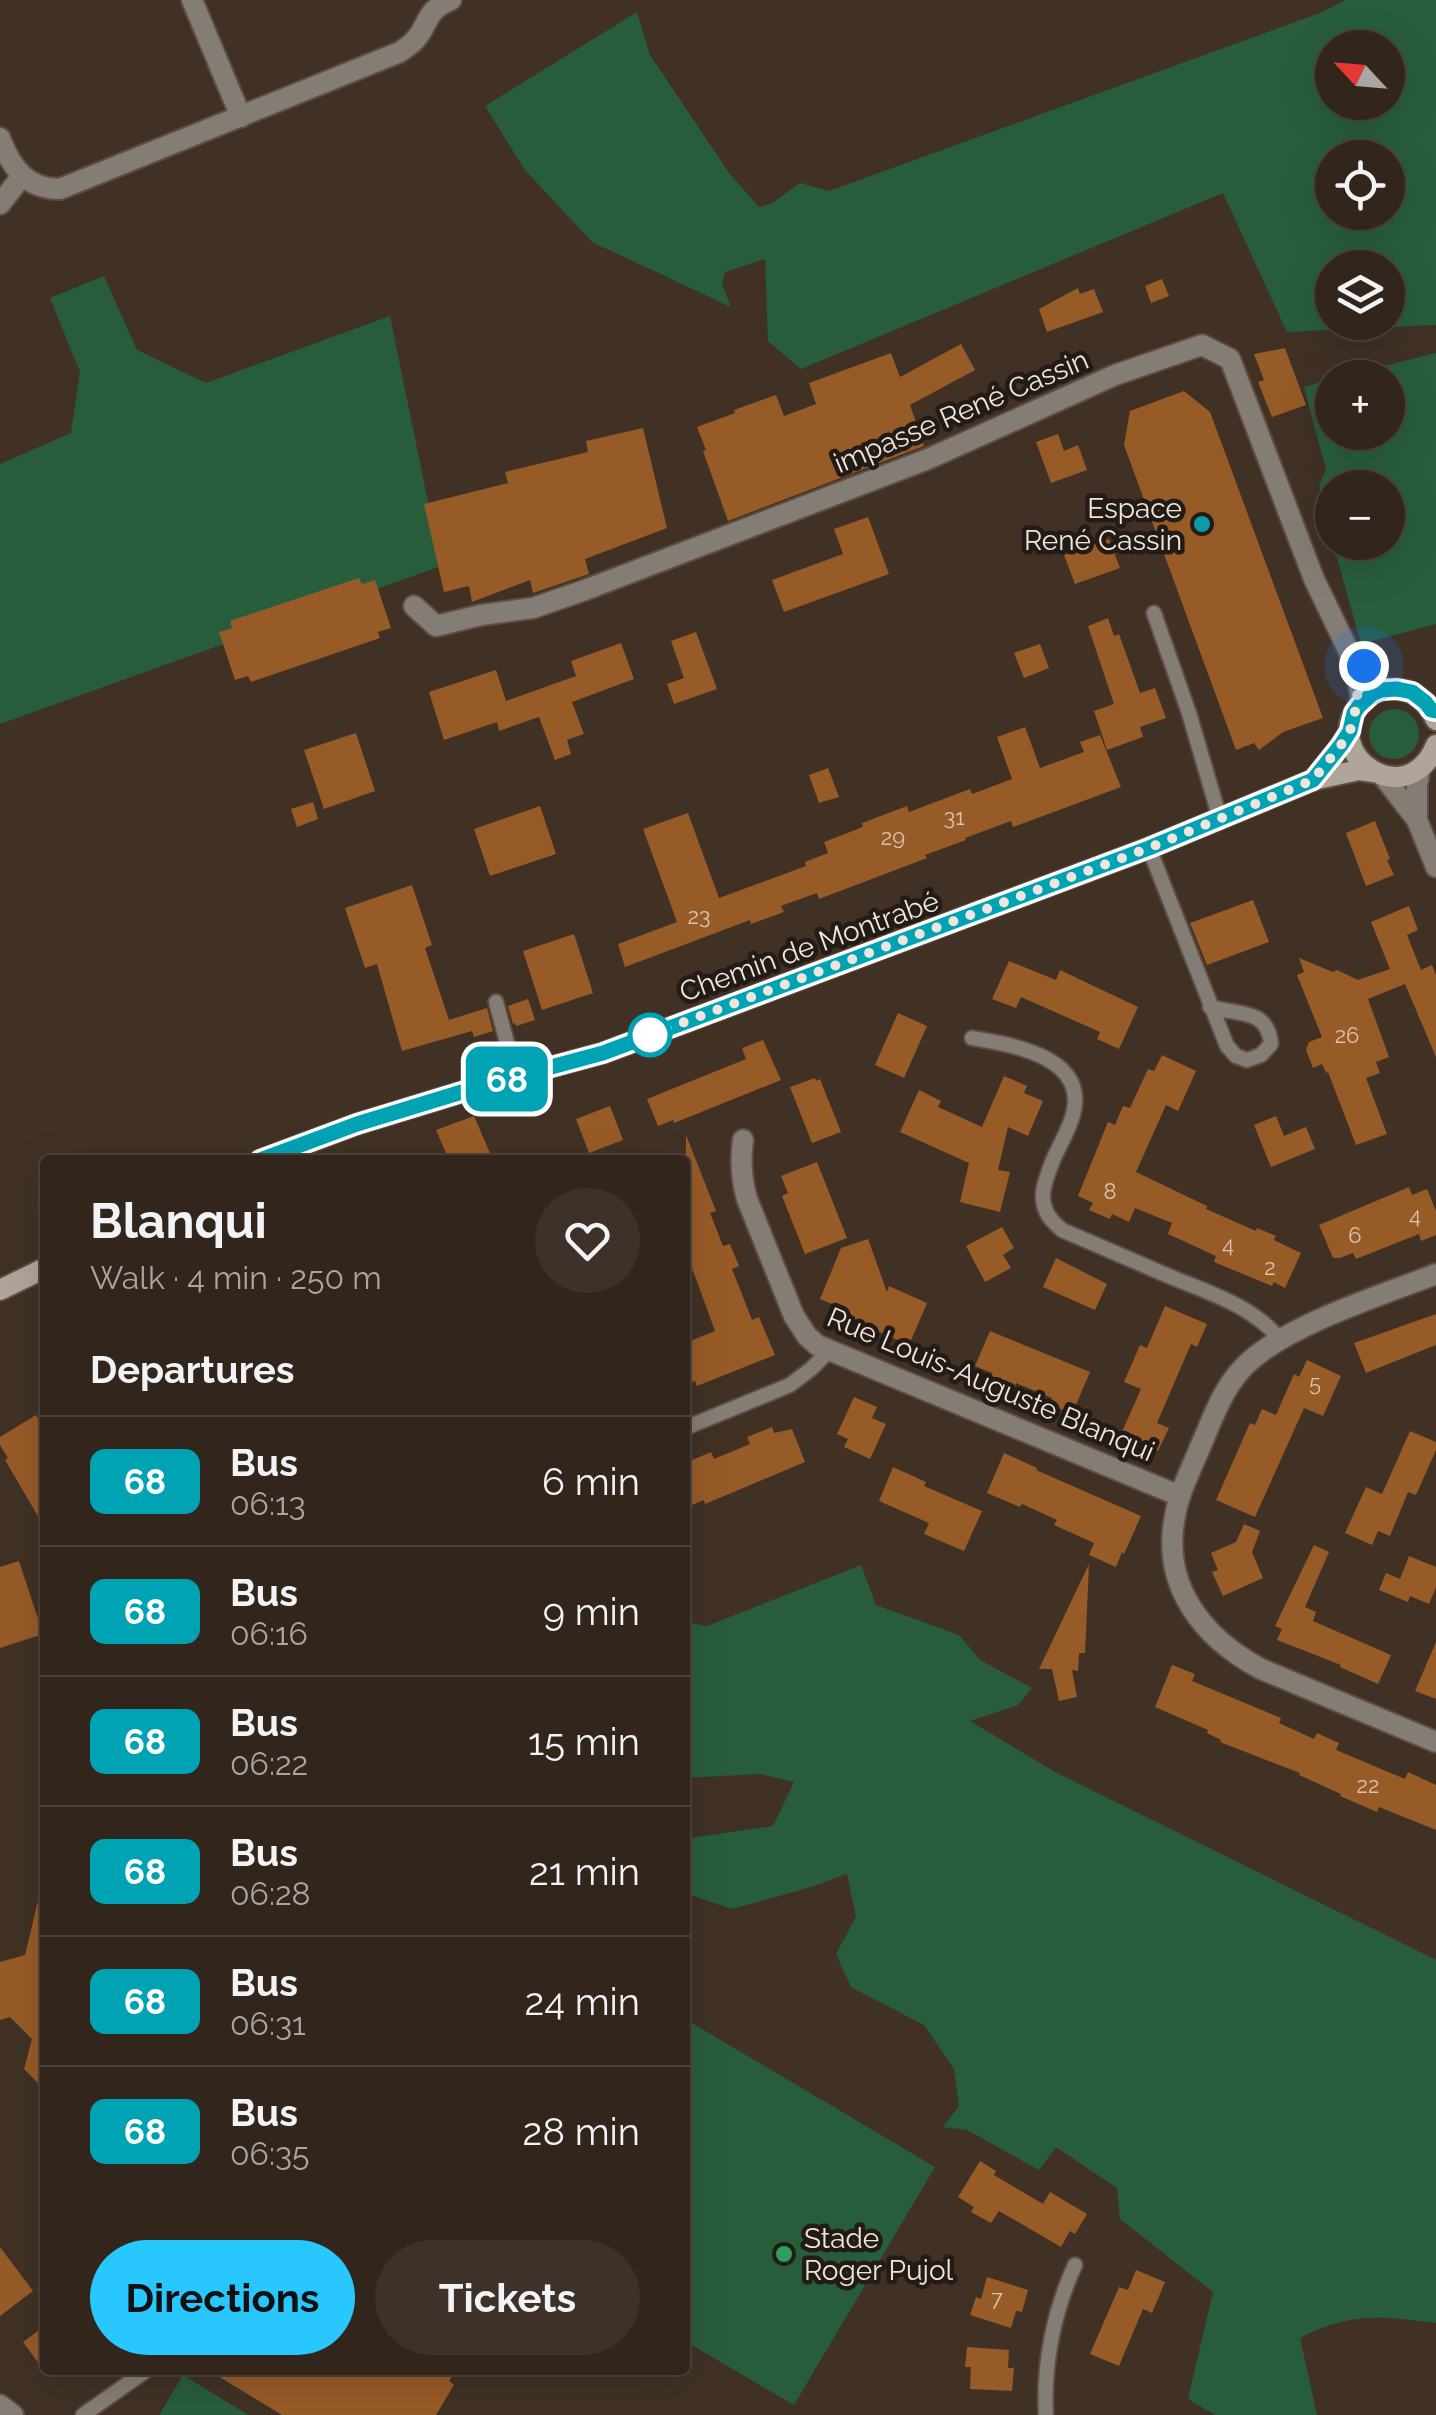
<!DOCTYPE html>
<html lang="en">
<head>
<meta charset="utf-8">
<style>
  :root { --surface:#31251c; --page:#3d3129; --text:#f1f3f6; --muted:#a8a5a3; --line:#4c423b; --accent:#28c8ff }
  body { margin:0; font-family:Raleway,sans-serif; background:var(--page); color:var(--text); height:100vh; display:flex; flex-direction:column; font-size:38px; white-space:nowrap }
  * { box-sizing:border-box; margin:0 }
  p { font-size:32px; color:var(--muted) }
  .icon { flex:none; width:55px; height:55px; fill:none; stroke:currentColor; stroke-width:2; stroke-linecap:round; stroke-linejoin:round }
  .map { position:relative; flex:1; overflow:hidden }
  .drawer { position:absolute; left:40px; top:1155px; width:650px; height:1220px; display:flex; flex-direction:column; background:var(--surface); border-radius:10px; box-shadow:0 10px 40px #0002,0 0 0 2px var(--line) }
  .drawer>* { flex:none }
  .badge { padding:0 20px; border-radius:15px; font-size:35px; line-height:65px }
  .needle { width:65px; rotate:296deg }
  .controls { position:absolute; left:1315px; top:30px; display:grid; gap:20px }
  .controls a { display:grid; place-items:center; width:90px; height:90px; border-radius:50%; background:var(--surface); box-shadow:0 10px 40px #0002,0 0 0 2px var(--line); font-size:50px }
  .you { position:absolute; width:50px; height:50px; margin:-25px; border:8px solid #fff; border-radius:50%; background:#1a73e8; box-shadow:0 0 0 15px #1a73e833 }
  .map>.badge { position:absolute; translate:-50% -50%; box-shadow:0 0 0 5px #fff }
  h2 { padding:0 50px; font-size:38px; line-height:90px }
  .round { display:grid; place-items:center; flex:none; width:105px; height:105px; border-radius:52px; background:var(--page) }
  .head { display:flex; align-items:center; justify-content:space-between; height:170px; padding:0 50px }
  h1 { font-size:48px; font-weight:700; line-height:75px }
  .primary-button { display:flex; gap:20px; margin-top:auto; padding:20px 50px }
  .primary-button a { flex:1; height:115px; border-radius:60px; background:var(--accent); color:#111; font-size:40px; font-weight:700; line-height:115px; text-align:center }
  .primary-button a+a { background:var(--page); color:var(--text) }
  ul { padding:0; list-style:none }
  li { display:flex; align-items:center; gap:30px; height:130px; padding:0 50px; border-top:2px solid var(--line) }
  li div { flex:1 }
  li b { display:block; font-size:38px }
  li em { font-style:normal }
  li .badge { min-width:110px; font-weight:700; text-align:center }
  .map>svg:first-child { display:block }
  .green { fill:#285d3c; fill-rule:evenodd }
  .building { fill:#975b27 }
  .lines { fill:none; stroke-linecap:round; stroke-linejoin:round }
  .lane-casing { stroke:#5d4e42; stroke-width:18 }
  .street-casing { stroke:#5d4e42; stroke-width:24 }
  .secondary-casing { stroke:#5d4e42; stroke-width:24 }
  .lane { stroke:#837d75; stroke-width:14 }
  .street { stroke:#837d75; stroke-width:20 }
  .secondary { stroke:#afa699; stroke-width:20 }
  .line-casing { stroke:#fff; stroke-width:22 }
  .line { stroke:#00a3b4; stroke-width:15 }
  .walk { stroke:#f0e5dd; stroke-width:10; stroke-dasharray:0 18 }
  .culture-dot { fill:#0f9aa8; stroke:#221b16; stroke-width:4 }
  .stop-dot { fill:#fff; stroke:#00a3b4; stroke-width:5 }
  .leisure-dot { fill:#2e9e5b; stroke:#221b16; stroke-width:4 }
  .labels { text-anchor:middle; stroke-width:9; stroke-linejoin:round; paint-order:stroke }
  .number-label { font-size:22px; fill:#dac2b0 }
  .street-label { font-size:28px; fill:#f0e5dd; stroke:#221b16 }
  .poi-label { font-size:28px; fill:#f0e5dd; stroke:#221b16; text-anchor:end }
</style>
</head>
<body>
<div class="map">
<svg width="1436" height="2415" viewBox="0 0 1436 2415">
  <rect width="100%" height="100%" fill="#413125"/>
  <g class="green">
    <path d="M1346,0H1436V325L1287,332L1223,193L801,369L768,341L765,259L725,272L722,284L731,307L592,242L525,170L485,106L637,12L650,55L729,173L759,207L771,204L800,183L829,191L1320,13ZM1332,48H1388V102H1332ZM1332,158H1388V212H1332ZM1332,268H1388V322H1332Z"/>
    <polygon points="104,276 137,350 206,383 390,316 441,566 0,724 0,464 71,433 80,372 50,298"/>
    <polygon points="1436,353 1436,624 1361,644 1333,543 1388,542 1388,488 1332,488 1332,541 1319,485 1326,470 1304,387 1332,379 1332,432 1388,432 1388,378 1340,377"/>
    <circle cx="1394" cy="734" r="25"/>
    <path d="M861,1565L876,1605L959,1635L980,1660L1032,1688L1018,1705L970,1721L1055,1772L1436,1960V2323C1382,2316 1350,2312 1300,2338L1317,2415H1215L1188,2399L1213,2292L1120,2219L1117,2188L1056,2147L1039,2170L967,2130L943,2127L959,2106L954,2069L924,2025L851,1987L836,1954L856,1917L847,1874L808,1888L732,1909L685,1893V1841L697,1837L773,1826L794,1782L760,1774L685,1778V1622L707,1626Z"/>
    <polygon points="685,2019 935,2167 794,2405 685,2341"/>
    <polygon points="183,2375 248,2415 159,2415"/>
  </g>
  <g class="building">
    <polygon points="1162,279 1169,296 1151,303 1145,286"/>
    <polygon points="1078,288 1080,294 1094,289 1103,312 1047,332 1039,309"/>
    <polygon points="961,344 975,370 910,405 924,446 728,521 703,451 706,450 697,427 735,413 734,410 776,395 784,416 816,404 809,383 891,353 900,377"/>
    <polygon points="1285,348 1306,405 1272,417 1258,382 1264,380 1254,354"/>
    <polygon points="1184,391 1210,412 1323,718 1283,732 1259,750 1254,743 1236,750 1124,445 1130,411"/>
    <polygon points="643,428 667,528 585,559 589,574 533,593 530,580 472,602 469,586 444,592 424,504 508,483 505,472 588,452 586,441"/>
    <polygon points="1058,434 1064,451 1078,445 1087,470 1051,483 1036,442"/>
    <polygon points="868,517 889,574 784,612 772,580 843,554 834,529"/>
    <polygon points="1109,539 1120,568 1075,584 1064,555"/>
    <polygon points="359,578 362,584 375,580 391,628 378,632 380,638 251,682 248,676 235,680 219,632 232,628 230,621"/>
    <polygon points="1108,618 1114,636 1119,634 1140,693 1155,688 1166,718 1140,727 1143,737 1107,750 1094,711 1114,704 1088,626"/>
    <polygon points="696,632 717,689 674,704 667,684 684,678 671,641"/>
    <polygon points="621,643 634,679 572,702 584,734 567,740 571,754 555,760 539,717 499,731 497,722 444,740 429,692 496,670 506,701 576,676 571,661"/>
    <polygon points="1040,644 1049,668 1024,678 1014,653"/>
    <polygon points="1025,727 1040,768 1084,752 1080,742 1100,735 1121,787 1013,827 1011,821 965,838 966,840 925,855 927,858 819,899 817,893 781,906 784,912 751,924 750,920 625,967 618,944 677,922 643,829 688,813 719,898 806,866 805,862 828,853 824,842 863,827 862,823 907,806 909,812 970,789 972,794 1012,779 997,737"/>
    <polygon points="356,733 375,791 324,809 304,750"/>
    <polygon points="828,768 839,797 819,803 809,775"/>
    <polygon points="313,802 318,819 297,827 291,809"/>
    <polygon points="540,806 556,854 490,876 474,829"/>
    <polygon points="1375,821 1390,859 1387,860 1394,875 1366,886 1346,833"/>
    <polygon points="412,885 432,945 425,948 449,1020 487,1008 493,1031 474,1037 472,1031 402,1051 377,964 365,968 345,908"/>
    <polygon points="1253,900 1269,942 1207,965 1190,923"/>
    <polygon points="1409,906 1418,930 1407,935 1421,970 1432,965 1436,975 1436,1057 1405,984 1368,999 1389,1057 1376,1062 1380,1073 1366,1078 1387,1134 1356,1145 1328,1072 1326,1073 1322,1064 1313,1068 1306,1050 1309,1042 1322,1037 1297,975 1304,972 1299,958 1333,972 1337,970 1358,980 1390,969 1371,922"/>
    <polygon points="574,934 593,993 542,1010 523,951"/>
    <polygon points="1009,961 1056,980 1060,970 1138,1007 1119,1049 1097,1039 1100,1032 1021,997 1016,1008 992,999"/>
    <polygon points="528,999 535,1020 516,1026 515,1023 513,1024 508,1006"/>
    <polygon points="898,1013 927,1026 904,1078 875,1065"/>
    <polygon points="763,1040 781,1080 674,1123 673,1120 658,1126 647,1099 746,1059 742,1048"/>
    <polygon points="1162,1055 1196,1071 1178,1111 1166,1105 1136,1172 1207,1206 1206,1209 1256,1231 1257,1228 1276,1236 1274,1240 1301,1253 1285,1288 1274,1282 1272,1286 1214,1262 1216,1256 1168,1234 1172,1223 1135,1208 1129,1222 1112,1214 1110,1219 1089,1210 1093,1203 1078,1196 1108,1122 1115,1125 1123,1106 1130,1108 1148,1069 1154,1071"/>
    <polygon points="1004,1076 1027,1086 1024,1093 1043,1101 1028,1136 1008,1127 998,1170 1010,1172 1000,1212 960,1202 969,1163 900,1132 919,1090 941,1101 938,1107 982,1127"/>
    <polygon points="815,1078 816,1081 820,1079 841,1132 812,1143 790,1087"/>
    <polygon points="610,1106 623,1140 589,1153 576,1119"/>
    <polygon points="474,1116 493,1160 449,1160 436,1130"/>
    <polygon points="1276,1116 1284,1136 1306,1127 1315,1149 1271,1167 1254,1125"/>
    <polygon points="686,1135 716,1211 710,1213 723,1246 730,1244 739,1266 732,1269 752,1320 759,1317 775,1355 697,1386 695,1381 685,1384 685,1343 715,1331 685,1249"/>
    <polygon points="817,1162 847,1238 805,1254 782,1196 788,1193 781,1176"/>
    <polygon points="1409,1187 1412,1195 1427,1189 1436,1211 1436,1235 1421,1241 1419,1234 1356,1259 1353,1253 1340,1258 1333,1258 1319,1225"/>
    <polygon points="1002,1227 1014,1248 1003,1255 1011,1268 985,1282 966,1246"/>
    <polygon points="868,1239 887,1292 889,1286 927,1303 909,1345 836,1313 839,1307 820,1299 841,1248"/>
    <polygon points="1056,1258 1107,1284 1095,1310 1043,1287"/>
    <polygon points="1165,1306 1207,1324 1197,1347 1191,1344 1157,1423 1169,1428 1158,1451 1121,1434 1141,1389 1124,1382 1140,1345 1147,1348"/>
    <polygon points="1436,1314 1436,1345 1366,1373 1354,1343"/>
    <polygon points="990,1331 1090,1372 1072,1414 1049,1404 1052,1398 1016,1383 1014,1389 990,1379 992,1373 975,1366"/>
    <polygon points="1307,1360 1341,1376 1323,1416 1304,1408 1255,1517 1216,1500 1250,1423 1255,1425 1262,1409 1276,1415 1294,1374 1299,1377"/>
    <polygon points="854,1397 877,1407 872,1418 886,1424 870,1459 844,1447 848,1439 837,1434"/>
    <polygon points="36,1415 45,1430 45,1528 5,1460 8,1458 0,1445 0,1437"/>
    <polygon points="772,1427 774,1433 792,1429 805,1462 705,1504 704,1500 685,1508 685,1463 711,1452 714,1459 750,1444 747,1437"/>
    <polygon points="1410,1431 1436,1442 1436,1450 1416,1495 1408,1492 1390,1536 1378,1531 1372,1545 1345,1533 1366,1487 1382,1494"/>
    <polygon points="1004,1453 1037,1468 1036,1470 1141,1516 1124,1554 1122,1552 1116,1567 1089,1555 1094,1543 1054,1525 1057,1520 1022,1504 1020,1507 987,1493"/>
    <polygon points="893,1467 926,1482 924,1486 982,1511 964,1551 924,1534 929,1523 879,1501"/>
    <polygon points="1244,1524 1260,1531 1252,1552 1263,1578 1223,1596 1212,1572 1218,1570 1211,1553 1236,1542"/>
    <polygon points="1314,1545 1329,1552 1305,1607 1316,1612 1313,1621 1391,1655 1378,1684 1340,1667 1341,1665 1277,1640 1282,1629 1275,1626"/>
    <polygon points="1409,1556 1436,1567 1436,1587 1429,1604 1410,1596 1408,1602 1379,1590 1386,1573 1400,1579"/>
    <polygon points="19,1561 43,1634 0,1648 0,1567"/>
    <polygon points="1089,1564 1085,1653 1079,1653 1078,1671 1072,1670 1077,1697 1059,1701 1052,1669 1039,1669"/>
    <polygon points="1436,1642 1436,1699 1415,1691"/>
    <polygon points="1172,1665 1195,1674 1192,1681 1281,1718 1279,1723 1314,1739 1317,1733 1339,1743 1336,1750 1405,1779 1408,1772 1436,1785 1436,1830 1379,1807 1377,1812 1363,1806 1340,1796 1341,1794 1299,1775 1300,1773 1220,1742 1221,1740 1207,1733 1208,1730 1155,1707"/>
    <polygon points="38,1901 45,1902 45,2090 24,2069 32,2039 10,2017 0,2020 0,1962 25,1955"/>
    <polygon points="980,2161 996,2171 994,2175 1043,2204 1050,2192 1087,2214 1075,2234 1070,2231 1061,2247 999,2211 991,2223 971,2212 974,2207 958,2197"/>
    <polygon points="0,2247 33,2291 0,2316"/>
    <polygon points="1136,2270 1165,2282 1152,2313 1143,2309 1119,2366 1090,2354 1119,2287 1128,2290"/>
    <polygon points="987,2277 1028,2290 1022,2312 1016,2311 1011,2328 970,2315 976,2297 981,2299"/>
    <polygon points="45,2326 45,2372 23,2342"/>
    <polygon points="967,2347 1009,2350 1008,2368 1014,2368 1012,2391 970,2389 971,2367 965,2367"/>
    <polygon points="208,2370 456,2370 449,2381 454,2385 436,2415 282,2415"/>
  </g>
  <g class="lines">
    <defs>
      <g id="lane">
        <polyline points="1154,613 1189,713 1220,819"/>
        <polyline points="1351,656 1390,689"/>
        <polyline points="1351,656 1359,705"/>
        <path d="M1149,848L1227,1046L1236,1056L1247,1060L1261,1055L1271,1044C1268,1008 1237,1015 1210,1007"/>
        <polyline points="496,1002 516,1076"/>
        <path d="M972,1038C1009,1044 1085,1056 1074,1110C1071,1127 1060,1144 1053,1160C1048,1174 1040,1191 1044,1205C1047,1217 1054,1223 1062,1230C1096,1245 1130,1259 1164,1274C1203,1291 1254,1305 1280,1340"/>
        <polyline points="685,1428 790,1385 811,1369 829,1351"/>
        <polyline points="83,2415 147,2370"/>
        <path d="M1046,2415C1043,2364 1054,2311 1075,2265"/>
      </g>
      <g id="street">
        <polyline points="192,0 241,117"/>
        <path d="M0,138C11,167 26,189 60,189L400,52C404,49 409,46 413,42C430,26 423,11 451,0"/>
        <polyline points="0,204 22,176"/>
        <polyline points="414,606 436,626 481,615 533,608 585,590 928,459 1115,375 1202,345 1230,359 1314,579 1351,656"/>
        <polyline points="1383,776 1417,820 1436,867"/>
        <polyline points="1417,820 1417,785 1420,768"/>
        <path d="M743,1140C740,1161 741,1178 747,1199L794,1316L807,1336L817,1345L1180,1496"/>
        <path d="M1436,1274C1380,1296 1295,1322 1251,1360C1225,1382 1214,1415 1201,1445C1192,1468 1179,1491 1175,1516C1161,1586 1203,1638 1261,1669L1436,1742"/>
        <polyline points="0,2405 13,2415"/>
      </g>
      <g id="secondary">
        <path d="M1436,720C1428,703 1415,689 1395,689C1382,688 1369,694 1360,704C1318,755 1408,815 1436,745"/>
        <polyline points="1313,780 1331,761 1350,731"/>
        <polyline points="261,1160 357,1124 488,1084 603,1053 1149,848 1313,780 1359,770 1373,772"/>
        <polyline points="0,1290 45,1268"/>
      </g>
    </defs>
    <use href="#lane" class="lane-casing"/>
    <use href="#street" class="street-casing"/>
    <use href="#secondary" class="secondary-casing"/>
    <use href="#lane" class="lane"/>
    <use href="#street" class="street"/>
    <use href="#secondary" class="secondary"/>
  </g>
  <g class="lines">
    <defs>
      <polyline id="line" points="260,1160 357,1124 488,1084 603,1053 1149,848 1313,780 1341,745 1350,731 1354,713 1359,706 1372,694 1381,690 1397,689 1412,692 1426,703 1431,710 1436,711"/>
    </defs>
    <use href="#line" class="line-casing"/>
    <use href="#line" class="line"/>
    <polyline class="walk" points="650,1035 1149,848 1313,780 1341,745 1350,731 1354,713 1359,706 1351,656 1364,666"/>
  </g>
  <circle class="culture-dot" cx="1202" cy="524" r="10"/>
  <circle class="stop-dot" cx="650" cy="1035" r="20"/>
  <circle class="leisure-dot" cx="784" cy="2254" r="10"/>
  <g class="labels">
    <g class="number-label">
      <text x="954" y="825">31</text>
      <text x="893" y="845">29</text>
      <text x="699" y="924">23</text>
      <text x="1347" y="1043">26</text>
      <text x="1110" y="1199">8</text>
      <text x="1415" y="1223">4</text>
      <text x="1355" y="1243">6</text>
      <text x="1228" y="1252">4</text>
      <text x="1270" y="1275">2</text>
      <text x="1315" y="1391">5</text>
      <text x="1368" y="1793">22</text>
      <text x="997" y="2306">7</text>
    </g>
    <g class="street-label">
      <text transform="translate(961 411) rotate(-23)" y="10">impasse René Cassin</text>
      <text transform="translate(809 946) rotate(-20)" y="10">Chemin de Montrabé</text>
      <text transform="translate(991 1384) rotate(23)" y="10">Rue Louis-Auguste Blanqui</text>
    </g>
    <g class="poi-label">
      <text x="1182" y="518">Espace<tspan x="1182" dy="32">René Cassin</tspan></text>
      <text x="804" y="2248" text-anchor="start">Stade<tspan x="804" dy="32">Roger Pujol</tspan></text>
    </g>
  </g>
</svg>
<div class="controls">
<a><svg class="needle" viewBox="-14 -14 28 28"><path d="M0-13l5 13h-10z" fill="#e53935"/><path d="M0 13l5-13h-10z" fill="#a8a5a3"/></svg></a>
<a><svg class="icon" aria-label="locate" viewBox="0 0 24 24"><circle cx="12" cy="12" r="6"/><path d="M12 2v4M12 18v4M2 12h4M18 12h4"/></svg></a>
<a><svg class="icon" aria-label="layers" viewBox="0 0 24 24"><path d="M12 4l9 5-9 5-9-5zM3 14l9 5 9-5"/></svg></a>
<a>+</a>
<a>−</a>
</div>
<div class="you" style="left:1364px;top:666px"></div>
<b class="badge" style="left:507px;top:1079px;background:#00a3b4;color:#fff">68</b>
<section class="drawer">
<div class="head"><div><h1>Blanqui</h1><p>Walk · 4 min · 250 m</p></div><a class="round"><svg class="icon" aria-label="heart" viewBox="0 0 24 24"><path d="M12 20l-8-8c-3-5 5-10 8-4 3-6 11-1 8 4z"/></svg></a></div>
<h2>Departures</h2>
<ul>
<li><span class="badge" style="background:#00a3b4;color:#fff">68</span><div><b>Bus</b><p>06:13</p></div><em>6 min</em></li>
<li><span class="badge" style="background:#00a3b4;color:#fff">68</span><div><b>Bus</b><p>06:16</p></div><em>9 min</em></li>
<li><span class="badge" style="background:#00a3b4;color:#fff">68</span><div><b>Bus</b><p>06:22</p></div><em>15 min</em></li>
<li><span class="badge" style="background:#00a3b4;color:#fff">68</span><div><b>Bus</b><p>06:28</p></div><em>21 min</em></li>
<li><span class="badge" style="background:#00a3b4;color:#fff">68</span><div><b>Bus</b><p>06:31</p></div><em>24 min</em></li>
<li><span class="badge" style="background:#00a3b4;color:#fff">68</span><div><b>Bus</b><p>06:35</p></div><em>28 min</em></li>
</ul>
<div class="primary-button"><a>Directions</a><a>Tickets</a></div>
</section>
</div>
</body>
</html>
